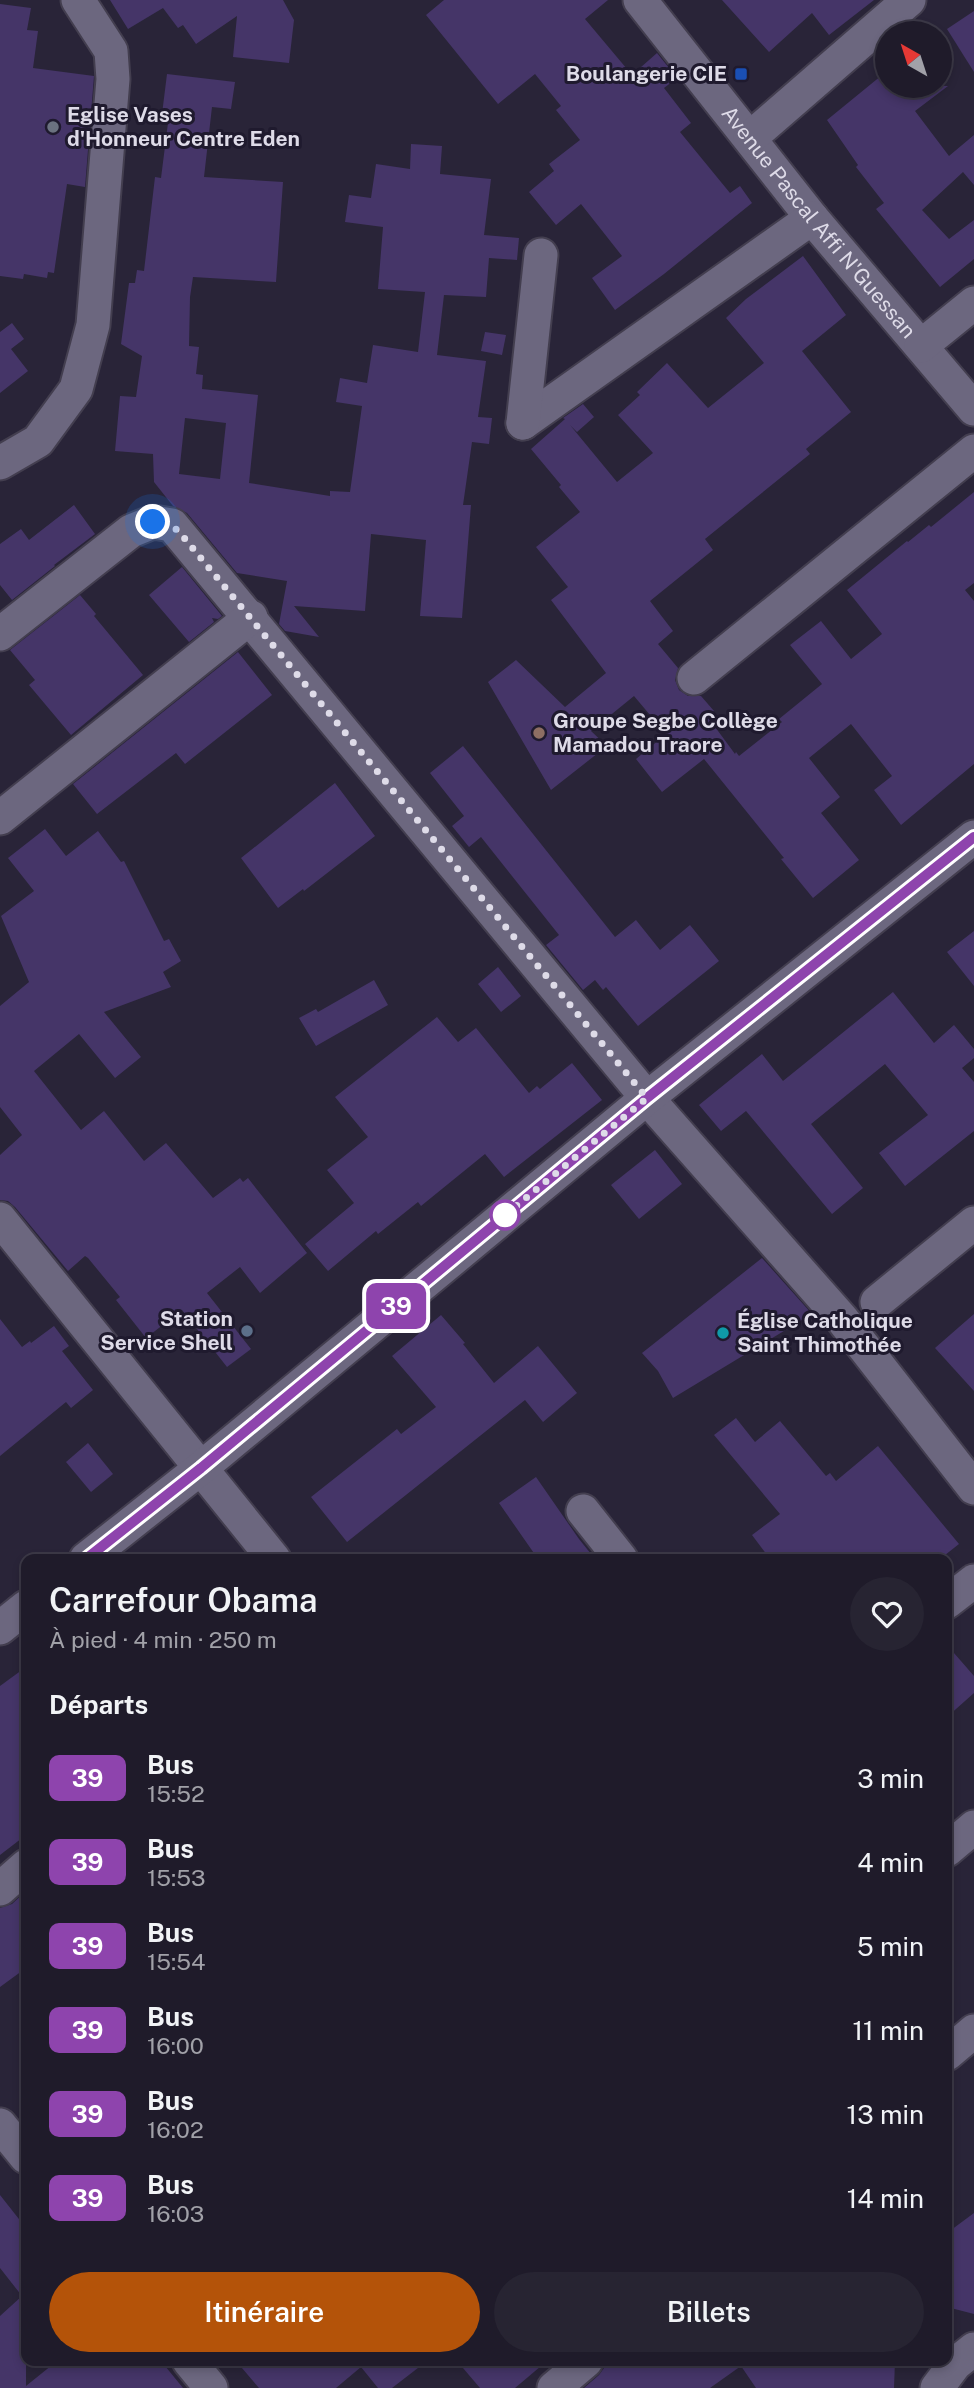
<!DOCTYPE html>
<html lang="fr">
<head>
<meta charset="utf-8">
<style>
  :root { --surface:#1f1b2a; --page:#272432; --text:#f1f3f6; --muted:#a1a1a8; --line:#3c3947; --accent:#b45309 }
  body { margin:0; font-family:"Public Sans",sans-serif; background:var(--page); color:var(--text); height:100vh; display:flex; flex-direction:column; font-size:26px; white-space:nowrap }
  * { box-sizing:border-box; margin:0 }
  p { font-size:23px; color:var(--muted) }
  .icon { flex:none; width:38px; height:38px; fill:none; stroke:currentColor; stroke-width:2; stroke-linecap:round; stroke-linejoin:round }
  .map { position:relative; flex:1; overflow:hidden }
  .sheet { position:absolute; left:21px; top:1554px; width:931px; height:812px; display:flex; flex-direction:column; background:var(--surface); border-radius:14px; box-shadow:0 4px 10px #0003,0 0 0 2px var(--line) }
  .sheet>* { flex:none }
  .badge { padding:0 14px; border-radius:10px; font-size:24px; line-height:46px }
  .needle { width:46px; rotate:321deg }
  .fabs { position:absolute; left:875px; top:21px; display:grid; gap:14px }
  .fabs a { display:grid; place-items:center; width:77px; height:77px; border-radius:50%; background:var(--surface); box-shadow:0 4px 10px #0003,0 0 0 2px var(--line); font-size:35px }
  .you { position:absolute; width:35px; height:35px; margin:-18px; border:5px solid #fff; border-radius:50%; background:#1a73e8; box-shadow:0 0 0 10px #1a73e833 }
  .map>.badge { position:absolute; translate:-50% -50%; box-shadow:0 0 0 4px #fff }
  h2 { padding:0 28px; font-size:26px; line-height:63px }
  .round { display:grid; place-items:center; flex:none; width:74px; height:74px; border-radius:37px; background:var(--page) }
  .head { display:flex; align-items:center; justify-content:space-between; height:119px; padding:0 28px }
  h1 { font-size:33px; font-weight:600; line-height:52px }
  .primary-button { display:flex; gap:14px; margin-top:auto; padding:14px 28px }
  .primary-button a { flex:1; height:80px; border-radius:42px; background:var(--accent); color:#fff; font-size:28px; font-weight:600; line-height:80px; text-align:center }
  .primary-button a+a { background:var(--page); color:var(--text) }
  ul { padding:0; list-style:none }
  li { display:flex; align-items:center; gap:21px; height:84px; padding:0 28px }
  li div { flex:1 }
  li b { display:block; font-size:26px }
  li em { font-style:normal }
  li .badge { min-width:77px; font-weight:700; text-align:center }
  .map>svg:first-child { display:block }
  .building { fill:#453568; fill-rule:evenodd }
  .lines { fill:none; stroke-linecap:round; stroke-linejoin:round }
  .minor-casing { stroke:#433e4f; stroke-width:37 }
  .minor { stroke:#6c677f; stroke-width:33 }
  .line-casing { stroke:#fff; stroke-width:16 }
  .line { stroke:#8e44ad; stroke-width:10 }
  .walk { stroke:#dedbe8; stroke-width:7; stroke-dasharray:0 12.6 }
  .transit-dot { fill:#1a4fb4; stroke:#1f1a2e; stroke-width:2.5 }
  .worship-dot { fill:#6b7280; stroke:#1f1a2e; stroke-width:2.5 }
  .education-dot { fill:#8d6e63; stroke:#1f1a2e; stroke-width:2.5 }
  .stop-dot { fill:#fff; stroke:#8e44ad; stroke-width:3.5 }
  .service-dot { fill:#5c6f8a; stroke:#1f1a2e; stroke-width:2.5 }
  .culture-dot { fill:#0f9aa8; stroke:#1f1a2e; stroke-width:2.5 }
  .labels { text-anchor:middle; stroke-width:6; stroke-linejoin:round; paint-order:stroke }
  .poi-label { font-size:21px; font-weight:bold; fill:#dedbe8; stroke:#1f1a2e; text-anchor:start }
  .street-label { font-size:21px; fill:#dedbe8; stroke:#1f1a2e }
</style>
</head>
<body>
<div class="map">
<svg width="974" height="2388" viewBox="0 0 974 2388">
  <rect width="100%" height="100%" fill="#292438"/>
  <g class="building">
    <polygon points="110,0 283,0 294,20 289,63 233,57 237,16 196,44 183,25 178,28 163,8 128,29"/>
    <polygon points="444,0 608,0 585,19 632,75 657,53 677,78 664,88 691,123 680,132 730,193 740,186 752,203 664,274 615,310 592,278 622,256 581,204 556,225 529,192 554,171 549,164 580,140 556,110 561,106 535,74 498,104 426,15"/>
    <polygon points="722,0 874,0 829,35 812,13 769,52"/>
    <polygon points="0,4 31,8 27,30 38,31 33,68 94,76 85,187 67,184 54,273 48,272 47,278 24,274 23,279 0,276"/>
    <polygon points="974,11 974,72 947,29"/>
    <polygon points="887,71 887,86 948,86 915,111 949,156 974,135 974,185 963,172 922,210 949,239 974,220 974,259 940,287 876,209 884,203 856,167 858,165 827,120"/>
    <path d="M167,74L235,82L231,109L212,107L204,177L283,182L276,282L193,277L190,297L189,346L199,347L196,374L203,375L202,389L258,395L249,483L330,496V491L350,492L362,406L336,402L340,378L367,383L373,345L418,352L425,292L378,289L383,227L345,222L349,195L371,198L376,164L410,169L411,144L442,146L440,174L491,179L484,235L519,238L517,260L489,258L486,297L444,295L437,355L486,361L478,417L492,418L489,444L472,442L463,505H471L462,618L420,616L426,540L371,534L365,611L294,606L319,637L285,631L279,624L287,581L237,573L187,513L173,506L154,482L153,454L115,451L120,396L136,397L142,356L121,344L129,283H135L137,270L144,271L155,177L161,178L169,115L162,114ZM185,418L226,423L220,479L179,474Z"/>
    <polygon points="803,256 846,315 802,351 851,412 806,449 810,454 705,539 713,550 650,601 673,631 658,644 678,668 675,680 679,690 688,696 701,696 714,711 707,716 735,754 736,752 739,756 782,722 779,719 822,684 790,645 821,621 851,659 882,634 847,590 907,541 908,542 929,525 931,527 974,492 974,583 965,590 974,601 974,764 901,825 874,790 892,776 851,724 809,758 840,797 821,813 859,860 813,898 781,859 784,858 704,759 662,792 636,759 666,734 634,696 591,731 607,746 551,790 488,682 516,660 565,707 606,673 551,600 568,587 536,547 580,512 559,487 561,485 531,449 565,419 563,418 583,404 594,417 577,432 570,425 617,482 653,453 618,415 640,395 637,392 667,363 708,408 764,363 726,318 746,299"/>
    <polygon points="12,323 24,339 11,349 28,371 0,393 0,332"/>
    <polygon points="485,332 506,335 502,355 481,351"/>
    <polygon points="74,505 95,534 54,565 55,566 12,600 0,585 0,544 21,529 29,540"/>
    <polygon points="182,567 222,616 218,619 212,618 214,622 189,642 149,595"/>
    <polygon points="80,595 96,614 94,616 143,675 71,735 29,685 35,680 10,650"/>
    <polygon points="238,652 272,695 185,764 176,753 97,814 73,784"/>
    <polygon points="463,746 615,937 636,920 660,950 690,925 719,961 638,1026 606,987 603,990 595,980 583,990 546,945 559,935 481,837 469,847 452,826 464,816 430,773"/>
    <polygon points="335,783 375,836 304,891 303,889 278,908 241,858"/>
    <polygon points="45,829 66,856 98,831 121,862 124,861 164,941 169,939 181,961 163,972 171,987 104,1012 141,1057 115,1078 79,1034 34,1071 81,1130 104,1111 144,1161 166,1143 213,1198 240,1178 243,1182 248,1178 307,1253 260,1293 240,1267 207,1293 251,1349 227,1367 182,1310 146,1338 116,1300 120,1297 88,1258 85,1256 68,1271 15,1207 8,1201 0,1200 0,1155 22,1135 0,1107 0,1006 29,982 1,916 34,891 8,858"/>
    <polygon points="974,931 974,986 947,952"/>
    <polygon points="498,967 521,996 501,1012 478,984"/>
    <polygon points="374,980 388,1005 316,1046 299,1018 316,1009 318,1012"/>
    <polygon points="893,992 934,1043 954,1025 974,1049 974,1058 962,1068 974,1082 974,1131 905,1186 879,1153 928,1115 885,1064 811,1124 863,1188 832,1214 746,1111 721,1131 699,1105 762,1054 783,1081"/>
    <polygon points="437,1017 458,1042 476,1028 529,1093 537,1086 540,1089 572,1063 602,1100 504,1177 485,1154 421,1206 418,1202 378,1234 376,1231 328,1271 305,1244 354,1203 327,1170 368,1137 335,1097"/>
    <polygon points="655,1150 682,1184 639,1219 611,1185"/>
    <polygon points="762,1258 812,1314 673,1398 658,1371 642,1353"/>
    <polygon points="974,1314 974,1391 935,1348"/>
    <polygon points="441,1315 465,1343 463,1344 494,1383 538,1346 577,1393 543,1422 525,1400 347,1542 311,1497 397,1429 401,1434 436,1407 392,1356"/>
    <polygon points="0,1319 22,1347 30,1341 31,1343 54,1326 69,1346 62,1351 93,1390 71,1408 66,1402 0,1456"/>
    <polygon points="736,1418 755,1442 780,1421 826,1476 830,1473 836,1481 878,1446 959,1544 940,1559 770,1559 752,1535 780,1514 714,1435"/>
    <polygon points="88,1443 113,1474 91,1492 66,1462"/>
    <polygon points="536,1477 579,1539 595,1559 538,1559 499,1503"/>
    <polygon points="947,1645 974,1676 974,1693 947,1717"/>
    <polygon points="26,1667 26,1835 0,1855 0,1686"/>
    <polygon points="26,1891 26,1968 0,1987 0,1908 12,1904"/>
    <polygon points="0,2195 26,2228 26,2386 57,2361 161,2361 183,2388 0,2388 0,2316 22,2296 0,2268"/>
    <polygon points="974,2213 974,2314 947,2307 947,2233"/>
    <polygon points="236,2361 427,2361 392,2388 378,2388 361,2367 336,2388 259,2388"/>
    <polygon points="457,2361 547,2361 515,2388 480,2388"/>
    <polygon points="605,2361 895,2361 894,2388 756,2388 741,2366 710,2388 584,2388 599,2375 604,2368"/>
  </g>
  <g class="lines">
    <defs>
      <g id="minor">
        <path id="s1" d="M640,0L812,218L974,409"/>
        <polyline points="750,138 909,0"/>
        <polyline points="921,346 974,303"/>
        <polyline points="523,423 812,218"/>
        <polyline points="523,423 541,255"/>
        <polyline points="0,463 38,441 76,389 93,325 113,79 111,51 78,0"/>
        <polyline points="0,634 131,531 153,522 172,525 647,1098 842,1319 974,1488"/>
        <polyline points="694,678 974,451"/>
        <polyline points="0,818 251,617"/>
        <polyline points="0,1219 274,1559"/>
        <polyline points="877,1302 974,1223"/>
        <polyline points="583,1511 621,1559"/>
        <polyline points="86,1559 201,1468 647,1098 974,837"/>
        <polyline points="947,1602 974,1581"/>
        <polyline points="0,1628 26,1607"/>
        <polyline points="947,1850 974,1827"/>
        <polyline points="0,1889 26,1866"/>
        <polyline points="947,2054 974,2031"/>
        <polyline points="0,2125 26,2157"/>
        <polyline points="189,2361 211,2388"/>
        <polyline points="554,2388 586,2361"/>
        <polyline points="937,2388 955,2364 974,2349"/>
      </g>
    </defs>
    <use href="#minor" class="minor-casing"/>
    <use href="#minor" class="minor"/>
  </g>
  <g class="lines">
    <defs>
      <polyline id="line" points="86,1559 201,1468 647,1098 974,837"/>
    </defs>
    <use href="#line" class="line-casing"/>
    <use href="#line" class="line"/>
    <polyline class="walk" points="153,522 172,525 186,540 647,1098 498,1221 505,1215"/>
  </g>
  <rect class="transit-dot" x="734" y="67" width="14" height="14" rx="3.5"/>
  <circle class="worship-dot" cx="53" cy="127" r="7"/>
  <circle class="education-dot" cx="539" cy="733" r="7"/>
  <circle class="stop-dot" cx="505" cy="1215" r="14"/>
  <circle class="service-dot" cx="247" cy="1331" r="7"/>
  <circle class="culture-dot" cx="723" cy="1333" r="7"/>
  <g class="labels">
    <g class="poi-label">
      <text x="727" y="81" text-anchor="end">Boulangerie CIE</text>
      <text x="67" y="122">Eglise Vases<tspan x="67" dy="24">d'Honneur Centre Eden</tspan></text>
      <text x="553" y="728">Groupe Segbe Collège<tspan x="553" dy="24">Mamadou Traore</tspan></text>
      <text x="233" y="1326" text-anchor="end">Station<tspan x="233" dy="24">Service Shell</tspan></text>
      <text x="737" y="1328">Église Catholique<tspan x="737" dy="24">Saint Thimothée</tspan></text>
    </g>
    <g class="street-label">
      <text dy="7" stroke="none"><textPath href="#s1" startOffset="285">Avenue Pascal Affi N'Guessan</textPath></text>
    </g>
  </g>
</svg>
<div class="fabs">
<a><svg class="needle" viewBox="-14 -14 28 28"><path d="M0-13l5 13h-10z" fill="#e53935"/><path d="M0 13l5-13h-10z" fill="#a1a1a8"/></svg></a>
</div>
<div class="you" style="left:153px;top:522px"></div>
<b class="badge" style="left:396px;top:1306px;background:#8e44ad;color:#fff">39</b>
<section class="sheet">
<div class="head"><div><h1>Carrefour Obama</h1><p>À pied · 4 min · 250 m</p></div><a class="round"><svg class="icon" aria-label="heart" viewBox="0 0 24 24"><path d="M12 20l-8-8c-3-5 5-10 8-4 3-6 11-1 8 4z"/></svg></a></div>
<h2>Départs</h2>
<ul>
<li><span class="badge" style="background:#8e44ad;color:#fff">39</span><div><b>Bus</b><p>15:52</p></div><em>3 min</em></li>
<li><span class="badge" style="background:#8e44ad;color:#fff">39</span><div><b>Bus</b><p>15:53</p></div><em>4 min</em></li>
<li><span class="badge" style="background:#8e44ad;color:#fff">39</span><div><b>Bus</b><p>15:54</p></div><em>5 min</em></li>
<li><span class="badge" style="background:#8e44ad;color:#fff">39</span><div><b>Bus</b><p>16:00</p></div><em>11 min</em></li>
<li><span class="badge" style="background:#8e44ad;color:#fff">39</span><div><b>Bus</b><p>16:02</p></div><em>13 min</em></li>
<li><span class="badge" style="background:#8e44ad;color:#fff">39</span><div><b>Bus</b><p>16:03</p></div><em>14 min</em></li>
</ul>
<div class="primary-button"><a>Itinéraire</a><a>Billets</a></div>
</section>
</div>
</body>
</html>
